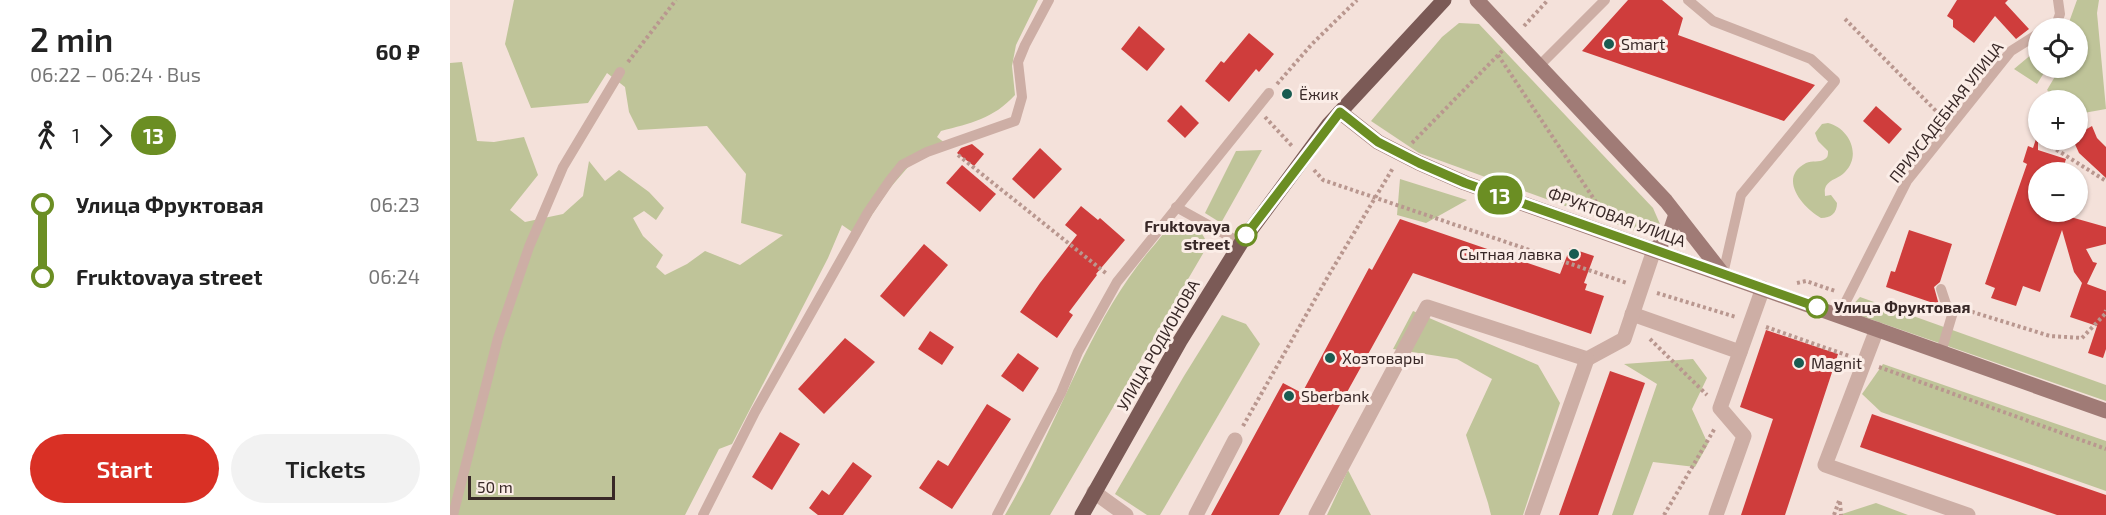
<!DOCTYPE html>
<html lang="en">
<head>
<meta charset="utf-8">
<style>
  :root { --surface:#fff; --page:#f2f2f2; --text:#222; --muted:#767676; --accent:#d93025 }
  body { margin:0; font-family:"Exo 2",sans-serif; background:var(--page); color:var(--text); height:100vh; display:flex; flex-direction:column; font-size:22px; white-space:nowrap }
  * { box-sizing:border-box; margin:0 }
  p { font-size:20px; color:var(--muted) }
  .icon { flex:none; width:33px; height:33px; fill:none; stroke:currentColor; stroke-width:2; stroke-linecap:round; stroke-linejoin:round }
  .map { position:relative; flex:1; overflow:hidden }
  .side { display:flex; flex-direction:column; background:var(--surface); width:450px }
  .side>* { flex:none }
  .badge { padding:0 12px; border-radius:20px; font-size:21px; line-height:39px }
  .tools { position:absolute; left:1578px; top:18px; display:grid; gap:12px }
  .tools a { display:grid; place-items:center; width:60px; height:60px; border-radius:50%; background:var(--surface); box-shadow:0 2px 4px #0004; font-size:30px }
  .scale { position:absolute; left:18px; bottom:15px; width:147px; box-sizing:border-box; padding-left:6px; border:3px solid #382827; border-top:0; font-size:16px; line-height:21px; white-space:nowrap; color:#382827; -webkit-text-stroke:4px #fbede7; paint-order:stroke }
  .map>.badge { position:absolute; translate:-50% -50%; box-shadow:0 0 0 3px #fff }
  .legs { display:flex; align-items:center; gap:9px; height:66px; padding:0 30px; font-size:20px }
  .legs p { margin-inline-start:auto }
  .head { display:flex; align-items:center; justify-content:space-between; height:102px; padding:0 30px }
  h1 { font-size:33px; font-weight:600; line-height:45px }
  .button { display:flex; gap:12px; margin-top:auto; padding:12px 30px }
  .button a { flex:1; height:69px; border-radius:36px; background:var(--accent); color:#fff; font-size:24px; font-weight:600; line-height:69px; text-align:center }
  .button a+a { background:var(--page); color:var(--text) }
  ul { padding:0 30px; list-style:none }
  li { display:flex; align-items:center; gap:21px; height:72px; font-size:22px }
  li i { display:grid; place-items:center; width:9px; height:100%; margin:0 8px; background:currentColor }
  li i::after { content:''; width:15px; height:15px; margin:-8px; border:4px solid; border-radius:50%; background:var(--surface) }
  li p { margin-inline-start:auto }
  li:first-child i { background:linear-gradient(#0000 50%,currentColor 0) }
  li:last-child i { background:linear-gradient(currentColor 50%,#0000 0) }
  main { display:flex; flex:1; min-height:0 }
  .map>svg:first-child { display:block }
  .green { fill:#bfc499 }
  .building { fill:#cf3d3c }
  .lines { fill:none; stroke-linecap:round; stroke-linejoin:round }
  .path { stroke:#b9978f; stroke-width:4; stroke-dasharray:3 3; stroke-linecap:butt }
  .lane { stroke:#cdaea5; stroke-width:10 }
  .street { stroke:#cdaea5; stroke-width:15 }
  .secondary { stroke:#a07b76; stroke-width:15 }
  .primary { stroke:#7b5a56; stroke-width:15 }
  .line-1-casing { stroke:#fff; stroke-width:14 }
  .line-1 { stroke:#6b8e23; stroke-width:9 }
  .poi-dot { fill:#195c51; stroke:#fbede7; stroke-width:2 }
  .stop-1-dot { fill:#fff; stroke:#6b8e23; stroke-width:3 }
  .labels { text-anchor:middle; stroke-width:6; stroke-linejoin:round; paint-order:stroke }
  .poi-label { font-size:16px; fill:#382827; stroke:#fbede7; text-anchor:start }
  .street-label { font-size:16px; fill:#382827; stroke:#fbede7 }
  .stop-label { font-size:16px; font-weight:bold; fill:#382827; stroke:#fbede7; text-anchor:end }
</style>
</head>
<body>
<main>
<section class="side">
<div class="head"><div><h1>2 min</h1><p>06:22 – 06:24 · Bus</p></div><b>60 ₽</b></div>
<div class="legs"><svg class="icon" aria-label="walk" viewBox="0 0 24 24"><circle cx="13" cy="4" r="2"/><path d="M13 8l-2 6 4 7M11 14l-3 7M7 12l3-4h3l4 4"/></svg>1<svg class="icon" aria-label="forward" viewBox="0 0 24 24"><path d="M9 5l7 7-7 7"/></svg><b class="badge" style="background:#6b8e23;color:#fff">13</b></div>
<ul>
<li><i style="color:#6b8e23"></i><b>Улица Фруктовая</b><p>06:23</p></li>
<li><i style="color:#6b8e23"></i><b>Fruktovaya street</b><p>06:24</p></li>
</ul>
<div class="button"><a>Start</a><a>Tickets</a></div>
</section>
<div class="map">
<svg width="1656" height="515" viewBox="0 0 1656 515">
  <rect width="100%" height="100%" fill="#f4e1da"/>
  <g class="green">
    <path d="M64,0H588L566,45L562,66L565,95C543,119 521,123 491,131L487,137L499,146L459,166L439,189L408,236L392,225L378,258L282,444L269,449L235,515H0V63L12,62L27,141L44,142L74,137L88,175L60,210L75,222L113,214L133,196L139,161L155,181L169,170L199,192L214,208L206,220L194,211L183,218L193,236L213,255L206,267L215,275L237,264L255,251L290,265L333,235L291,223L296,174L257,126L188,130L179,112L175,87L157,73L138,103L81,108L55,44Z"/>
    <polygon points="1627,0 1649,0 1647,13 1656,109 1628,114 1628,100 1607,100 1597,90 1610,68 1628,68 1628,28 1614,28 1618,25"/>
    <polygon points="1009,23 1029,24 1203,208 1210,224 1208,234 1201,237 969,153 921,121 992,37"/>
    <polygon points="1588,49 1588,68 1597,68 1587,84 1564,69"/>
    <path d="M1378,123C1399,128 1412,155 1395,172C1390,178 1380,179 1376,186C1374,190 1375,192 1375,196L1381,195L1387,203C1387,213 1381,218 1371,218C1353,208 1327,178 1356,163C1362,160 1369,163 1375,159C1378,157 1378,155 1378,151L1368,141L1365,133L1372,124Z"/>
    <polygon points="812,150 771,223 755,213 786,151"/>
    <polygon points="950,179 1017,200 976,223 947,215"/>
    <path d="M733,220C746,226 752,231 758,245L600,515H555C564,499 573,483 581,467C620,391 649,307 706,243C714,233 721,223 733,220Z"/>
    <polygon points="1410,297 1656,385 1656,401 1397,311"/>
    <polygon points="963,311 1088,365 1110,403 1073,515 1041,515 1038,503 1016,435 1042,379 1007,359 943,349"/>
    <polygon points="772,315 796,324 810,344 710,515 697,515 665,494 734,376"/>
    <polygon points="1243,359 1257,378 1242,409 1258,444 1245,467 1203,462 1183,515 1162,515 1207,384 1174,364"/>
    <polygon points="1433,364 1656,441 1656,491 1431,412 1412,394"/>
    <polygon points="898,470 921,515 877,515"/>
    <polygon points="1426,503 1458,515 1389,515"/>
  </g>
  <g class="building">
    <polygon points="1178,0 1212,0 1233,18 1228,35 1365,85 1334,121 1132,51"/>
    <polygon points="1507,0 1558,0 1555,3 1579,29 1566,39 1545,16 1524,43 1503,27 1503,20 1497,16"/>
    <polygon points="689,26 715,49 697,71 671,49"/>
    <polygon points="799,33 824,54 809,72 806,69 779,102 755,81 771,61 774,63"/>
    <polygon points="731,105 749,123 735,138 717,121"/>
    <polygon points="1426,106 1452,129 1439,144 1413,121"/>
    <polygon points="1642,126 1647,138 1656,147 1656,178 1629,153 1623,140 1628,140 1628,134"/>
    <polygon points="1586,139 1588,139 1588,150 1616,159 1612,172 1588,172 1588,212 1618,212 1617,216 1656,227 1656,244 1636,249 1643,262 1647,263 1637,284 1656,291 1656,349 1653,358 1638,353 1647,326 1620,317 1632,283 1624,272 1612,230 1590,292 1573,286 1566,306 1541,298 1545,288 1535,284 1577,164 1573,162 1578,146 1583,148"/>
    <polygon points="522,144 534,154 524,166 507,153 511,148"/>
    <polygon points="590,148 612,169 584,199 562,179"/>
    <polygon points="512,165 546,194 530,212 496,183"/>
    <polygon points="631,206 648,220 650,218 675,240 646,274 647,275 619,312 623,315 607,338 570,312 590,283 627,235 615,225"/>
    <polygon points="950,219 1110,274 1120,248 1144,256 1134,283 1137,284 1135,290 1154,296 1141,334 963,273 829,515 761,515 833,383 852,393 919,268 922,270"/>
    <polygon points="1459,230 1502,244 1490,282 1484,287 1489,305 1436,287 1441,271 1445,272"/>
    <polygon points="474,244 498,265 454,317 430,296"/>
    <polygon points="1316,330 1388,354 1335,515 1291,515 1323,419 1290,407"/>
    <polygon points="480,331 504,347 492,365 468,349"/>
    <polygon points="395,338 425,362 374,414 348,389"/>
    <polygon points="568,353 589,368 573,392 551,376"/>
    <polygon points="1160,371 1195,383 1148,515 1109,515"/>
    <polygon points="537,404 561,419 502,509 469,488 488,460 498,466"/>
    <polygon points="1422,414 1656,495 1656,515 1607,515 1410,447"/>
    <polygon points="330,432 350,444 322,490 302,477"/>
    <polygon points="403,462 422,476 393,515 368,515 359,508 372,490 379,495"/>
  </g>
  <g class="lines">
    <g class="path">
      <polyline points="1395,19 1492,117"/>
      <polyline points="1074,26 1098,0"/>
      <polyline points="1048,55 1154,214"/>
      <polyline points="178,62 226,0"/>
      <polyline points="827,84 862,44 907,0"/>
      <polyline points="815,117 843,147"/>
      <polyline points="1587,137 1588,138"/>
      <polyline points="1591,140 1656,181"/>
      <polyline points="962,143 1053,50"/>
      <polyline points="508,155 657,274"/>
      <polyline points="864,170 873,180 1177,283"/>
      <polyline points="1347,283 1356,281 1385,291"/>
      <polyline points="1207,293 1286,317"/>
      <polyline points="1516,310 1600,336 1632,338 1655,314 1656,310"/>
      <polyline points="1316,327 1399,356"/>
      <polyline points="1200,339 1257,395"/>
      <polyline points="1429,367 1656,449"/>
      <polyline points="793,426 880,273 943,168"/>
      <polyline points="1390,502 1391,515"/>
      <polyline points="1214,515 1265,428"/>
      <polyline points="1384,515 1390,498"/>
    </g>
    <g class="lane">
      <polyline points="1238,0 1263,21 1361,59 1385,81 1291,195 1273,274"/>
      <polyline points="1597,28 1606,25 1610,14 1608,0"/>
      <polyline points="1089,66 1155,0"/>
      <polyline points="726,207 791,243"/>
      <polyline points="1389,315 1457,181 1561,51 1588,34"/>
      <polyline points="1491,352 1503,312 1496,304 1491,289"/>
      <polyline points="3,515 48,338 79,247 113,167 170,72"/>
      <polyline points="253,515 305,412 418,212 440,180 452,165 477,152 565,121 572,97 568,62 575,45 599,0"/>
      <polyline points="547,515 611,393 628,352 667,282 819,93"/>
    </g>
    <g class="street">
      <polyline points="1182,314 1290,352"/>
      <polyline points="1427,329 1375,465 1518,515"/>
      <polyline points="644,492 676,515"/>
      <polyline points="746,515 785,440"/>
      <polyline points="866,515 977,307 1137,359 1174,339 1204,250"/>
      <polyline points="1082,515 1137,359"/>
      <polyline points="1266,515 1294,436 1270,408 1313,288"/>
    </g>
    <g class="secondary">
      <polyline points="1027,0 1216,201 1273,274"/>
      <polyline points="890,112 928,142 969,163 1015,183 1656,411"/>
      <polyline points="1204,250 1218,238 1226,214"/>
    </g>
    <polyline class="primary" points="632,515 730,341 791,243 879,124 994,0"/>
  </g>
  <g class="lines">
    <defs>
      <polyline id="line-1" points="796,235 890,112 928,142 969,163 1015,183 1367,307"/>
    </defs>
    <use href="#line-1" class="line-1-casing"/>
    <use href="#line-1" class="line-1"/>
  </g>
  <g class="poi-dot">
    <circle cx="1159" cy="44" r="6"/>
    <circle cx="837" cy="94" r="6"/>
    <circle cx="1124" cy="254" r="6"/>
    <circle cx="880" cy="358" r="6"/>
    <circle cx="1349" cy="363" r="6"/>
    <circle cx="839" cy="396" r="6"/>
  </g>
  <g class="stop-1-dot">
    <circle cx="796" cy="235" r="10"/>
    <circle cx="1367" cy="307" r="10"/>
  </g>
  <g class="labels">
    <g class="poi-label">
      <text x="1171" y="50">Smart</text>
      <text x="849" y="100">Ёжик</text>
      <text x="1112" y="260" text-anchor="end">Сытная лавка</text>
      <text x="892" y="364">Хозтовары</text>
      <text x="1361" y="369">Magnit</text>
      <text x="851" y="402">Sberbank</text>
    </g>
    <g class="street-label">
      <text transform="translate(1496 112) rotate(-52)" y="6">ПРИУСАДЕБНАЯ УЛИЦА</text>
      <text transform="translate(1167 217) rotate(20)" y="6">ФРУКТОВАЯ УЛИЦА</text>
      <text transform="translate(708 345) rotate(-60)" y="6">УЛИЦА РОДИОНОВА</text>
    </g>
    <g class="stop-label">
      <text x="780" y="232">Fruktovaya<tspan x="780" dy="18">street</tspan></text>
      <text x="1384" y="313" text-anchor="start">Улица Фруктовая</text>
    </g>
  </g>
</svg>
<div class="tools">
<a><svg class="icon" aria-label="locate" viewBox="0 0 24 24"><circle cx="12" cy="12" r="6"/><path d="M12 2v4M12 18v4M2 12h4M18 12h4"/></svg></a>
<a>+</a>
<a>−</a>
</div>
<div class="scale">50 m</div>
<b class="badge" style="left:1050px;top:195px;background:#6b8e23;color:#fff">13</b>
</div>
</main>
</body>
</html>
